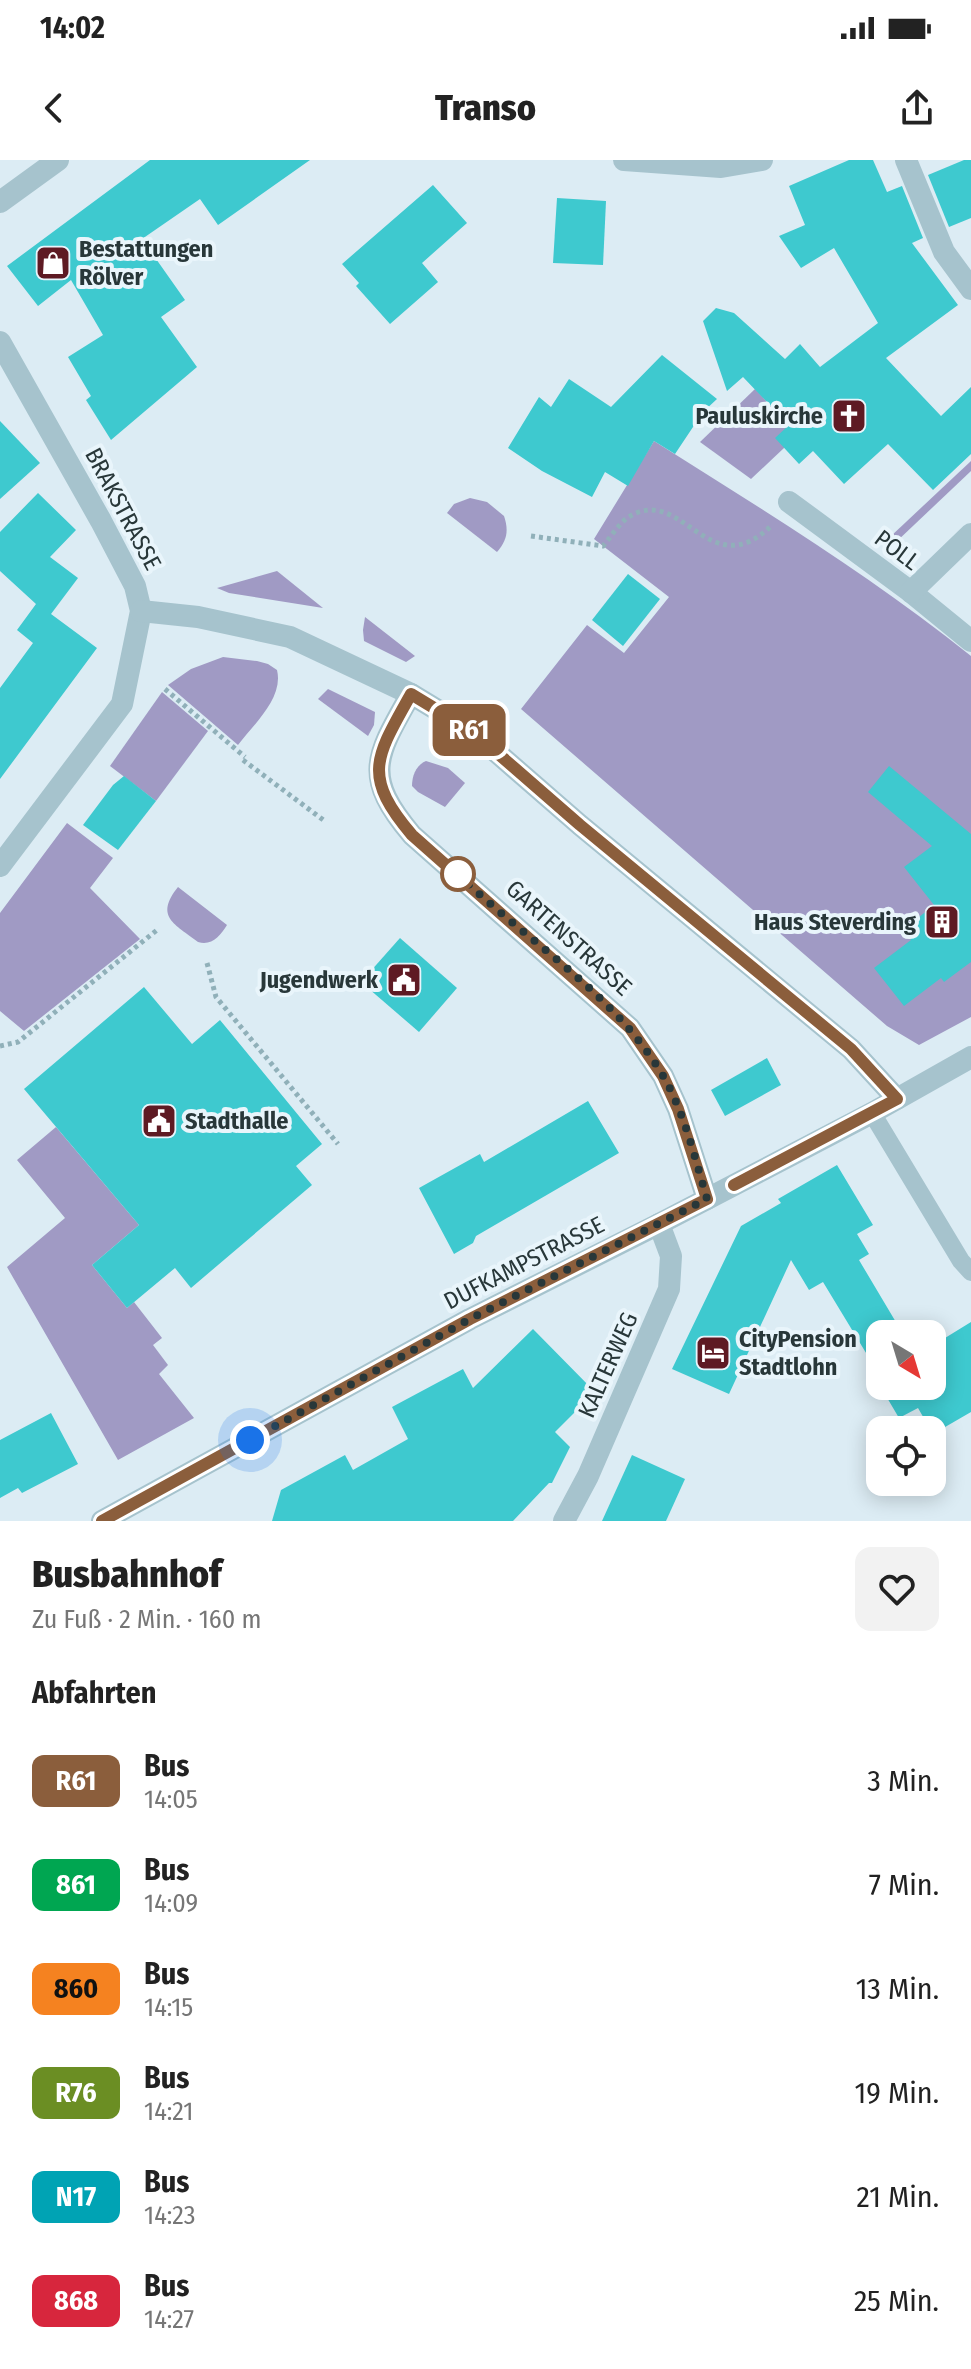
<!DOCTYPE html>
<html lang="de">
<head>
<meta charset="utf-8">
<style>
  :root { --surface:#fff; --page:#f2f2f2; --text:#222; --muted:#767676 }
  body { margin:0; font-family:"Fira Sans Condensed",sans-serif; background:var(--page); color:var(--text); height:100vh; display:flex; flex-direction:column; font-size:30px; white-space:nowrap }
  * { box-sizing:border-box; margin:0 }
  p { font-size:26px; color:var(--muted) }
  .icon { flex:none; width:44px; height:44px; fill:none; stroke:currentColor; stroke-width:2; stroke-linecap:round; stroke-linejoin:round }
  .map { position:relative; height:1361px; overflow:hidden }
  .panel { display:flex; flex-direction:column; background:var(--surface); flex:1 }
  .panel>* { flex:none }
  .badge { padding:0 16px; border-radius:12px; font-size:28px; line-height:52px }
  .needle { width:52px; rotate:142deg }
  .tools { position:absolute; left:866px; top:1160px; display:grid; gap:16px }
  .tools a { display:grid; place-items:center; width:80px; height:80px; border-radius:16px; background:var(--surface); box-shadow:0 4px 20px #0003; font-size:40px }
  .you { position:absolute; width:40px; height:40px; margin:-20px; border:6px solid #fff; border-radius:50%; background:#1a73e8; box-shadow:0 0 0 12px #1a73e833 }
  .map>.badge { position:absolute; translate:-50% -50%; box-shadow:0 0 0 4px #fff }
  h2 { padding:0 32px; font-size:30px; line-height:72px }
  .round { display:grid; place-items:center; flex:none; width:84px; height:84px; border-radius:16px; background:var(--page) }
  .head { display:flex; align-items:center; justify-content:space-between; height:136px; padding:0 32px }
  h1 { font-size:38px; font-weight:800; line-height:60px }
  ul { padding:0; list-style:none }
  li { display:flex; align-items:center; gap:24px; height:104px; padding:0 32px }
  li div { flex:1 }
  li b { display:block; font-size:30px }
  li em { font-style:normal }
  li .badge { min-width:88px; font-weight:700; text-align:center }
  .status { display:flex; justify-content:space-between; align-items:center; height:56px; padding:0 40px; background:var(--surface); direction:ltr }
  .status svg { height:22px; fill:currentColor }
  header { display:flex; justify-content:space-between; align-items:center; height:104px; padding:0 32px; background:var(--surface); font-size:36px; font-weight:800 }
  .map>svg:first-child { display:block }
  .green { fill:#a09ac4 }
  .building { fill:#3ec9cf }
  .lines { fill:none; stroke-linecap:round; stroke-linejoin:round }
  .path { stroke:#90b0b9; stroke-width:5; stroke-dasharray:4 4; stroke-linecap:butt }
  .service { stroke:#a6c3cd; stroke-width:18 }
  .minor { stroke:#a6c3cd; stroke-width:22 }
  .line-casing { stroke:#fff; stroke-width:18 }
  .line { stroke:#8b5e3c; stroke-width:12 }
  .walk { stroke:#283739; stroke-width:8; stroke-dasharray:0 14.4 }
  .stop-dot { fill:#fff; stroke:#8b5e3c; stroke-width:4 }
  .labels { text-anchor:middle; stroke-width:8; stroke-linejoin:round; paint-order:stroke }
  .poi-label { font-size:24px; font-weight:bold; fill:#283739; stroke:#e9f5fb; text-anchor:start }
  .street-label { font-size:24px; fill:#283739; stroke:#e9f5fb }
</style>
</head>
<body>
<div class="status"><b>14:02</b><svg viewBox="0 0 49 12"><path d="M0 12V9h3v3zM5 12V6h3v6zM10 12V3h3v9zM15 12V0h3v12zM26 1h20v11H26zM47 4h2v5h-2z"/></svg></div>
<header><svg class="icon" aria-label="back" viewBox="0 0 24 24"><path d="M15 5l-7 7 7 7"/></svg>Transo<svg class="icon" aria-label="share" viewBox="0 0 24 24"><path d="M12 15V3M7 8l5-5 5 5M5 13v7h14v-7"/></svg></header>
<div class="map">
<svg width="971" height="1361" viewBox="0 0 971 1361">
  <rect width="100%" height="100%" fill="#dcecf4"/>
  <g class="green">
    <polygon points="755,229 789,265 784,288 751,319 700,282"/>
    <path d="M654,281C762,349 871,416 971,496V857L919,885L887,866L521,549L587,465L624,493L669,437L594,379Z"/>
    <polygon points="971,301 971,311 895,383 890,377"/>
    <path d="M470,338L487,342L504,356C509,371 507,380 497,392L447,353L454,344Z"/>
    <polygon points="277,411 323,448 229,433 217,428"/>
    <polygon points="365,457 415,496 406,502 364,481 363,470"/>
    <path d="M223,497L257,501L268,504L277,510C284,538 253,565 238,585L168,525L191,509Z"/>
    <polygon points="328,529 375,552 374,565 368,576 318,539"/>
    <polygon points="162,532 208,571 156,641 110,606"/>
    <path d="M426,601L448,608L465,623L445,647L418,632L412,626C412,616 416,605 426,601Z"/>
    <polygon points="67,663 113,698 90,728 140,779 24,871 0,851 0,753"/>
    <path d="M178,727L227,765C220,776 212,786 198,782C175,764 154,757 178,727Z"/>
    <polygon points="56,967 139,1065 92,1105 127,1148 134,1142 162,1178 153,1185 168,1205 159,1214 194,1258 118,1300 7,1107 65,1058 17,1000"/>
  </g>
  <g class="building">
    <polygon points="150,0 310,0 218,65 200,39 142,79 185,140 161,157 197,207 111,280 86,240 91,236 68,197 103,175 71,120 38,146 7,106"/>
    <polygon points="849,0 873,0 887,32 902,26 923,78 912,83 958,145 886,198 941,256 971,227 971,294 933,330 888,284 844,324 813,291 799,304 775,278 789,265 743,217 727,231 703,161 716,148 734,153 785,199 800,184 820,207 878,163 834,88 801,108 779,76 805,65 789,26"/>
    <polygon points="964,0 971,0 971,58 949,67 928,15"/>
    <polygon points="433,25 467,63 422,103 438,122 390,164 356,126 359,123 342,104"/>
    <polygon points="557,38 606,41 603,105 553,103"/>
    <polygon points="662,195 717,239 703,252 675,294 654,281 628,326 605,312 592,337 542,311 508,288 539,237 551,247 569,219 611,247"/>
    <polygon points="0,261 40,303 0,339"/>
    <polygon points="38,333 76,370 50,397 78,418 51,454 97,488 0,619 0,528 33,483 17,470 36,444 0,411 0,372"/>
    <polygon points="628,414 660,439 623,486 592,460"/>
    <polygon points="889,606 971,674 971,802 944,822 941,818 904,846 874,808 911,780 903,770 934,745 904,707 932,686 868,632"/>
    <polygon points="124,616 156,641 118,690 83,665 113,625"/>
    <polygon points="400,778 457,828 419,872 361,822"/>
    <polygon points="144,827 192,884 220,860 322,984 296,1006 312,1025 191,1128 175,1108 127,1148 92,1105 139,1065 24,929"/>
    <polygon points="767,898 781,925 725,956 711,930"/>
    <polygon points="588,941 619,993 476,1076 473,1083 454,1094 419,1028 480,994 484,1002"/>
    <polygon points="837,1005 873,1065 857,1074 869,1094 859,1100 903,1174 880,1174 880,1216 823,1122 809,1130 791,1100 729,1234 672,1209 741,1066 781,1043 778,1039"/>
    <polygon points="971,1162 971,1252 933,1274 918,1248 899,1258 876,1219 880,1216 880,1226 932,1226 932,1186"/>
    <polygon points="533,1169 595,1232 555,1272 570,1287 552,1323 549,1323 513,1361 272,1361 281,1330 345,1295 353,1310 408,1279 392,1247 463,1209 473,1228"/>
    <polygon points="51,1253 78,1304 22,1333 18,1328 0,1338 0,1280"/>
    <polygon points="632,1295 685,1319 666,1361 602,1361"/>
  </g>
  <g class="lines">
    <g class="path">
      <path d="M531,376L603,386C610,378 618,365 627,358C682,321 708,428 772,365"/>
      <polyline points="165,529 245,597"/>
      <polyline points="243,600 326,662"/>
      <polyline points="207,803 216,837 338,984"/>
      <polyline points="0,886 18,882 157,770"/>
    </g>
    <polyline class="service" points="872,953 961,1101 971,1112"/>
    <g class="minor">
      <polyline points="624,0 721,7 762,0"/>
      <polyline points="906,0 944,92 971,129"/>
      <polyline points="0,42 58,0"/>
      <polyline points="0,182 101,361 135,426 141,451 122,544 0,706"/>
      <polyline points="789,342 911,432 971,481"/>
      <polyline points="911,432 971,374"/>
      <polyline points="141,451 198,457 290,477 411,534 472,571 580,665 851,889 897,939"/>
      <path d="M411,534C376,596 362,616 412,675L630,868L663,916L678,949L707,1039"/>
      <polyline points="102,1361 470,1159 659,1064 872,953 971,897"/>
      <polyline points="564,1361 588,1316 669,1129 671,1096 659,1064"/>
    </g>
  </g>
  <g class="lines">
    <defs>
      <path id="line" d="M102,1361L470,1159L707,1039L678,949L663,916L630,868L412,675C361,615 376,597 411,534L472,571L580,665L851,889L897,939L734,1025"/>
    </defs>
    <use href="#line" class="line-casing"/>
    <use href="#line" class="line"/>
    <path class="walk" d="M250,1280L470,1159L707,1039C695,998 684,951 662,914C612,831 525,780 458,714"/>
  </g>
  <defs>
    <symbol id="shop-square" viewBox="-11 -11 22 22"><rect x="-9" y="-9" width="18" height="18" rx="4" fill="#5e1a23" stroke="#e9f5fb"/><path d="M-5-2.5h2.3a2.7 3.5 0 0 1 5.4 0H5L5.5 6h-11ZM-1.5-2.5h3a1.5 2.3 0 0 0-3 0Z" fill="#fff"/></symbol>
    <symbol id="church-square" viewBox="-11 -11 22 22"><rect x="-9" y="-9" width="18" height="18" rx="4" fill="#5e1a23" stroke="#e9f5fb"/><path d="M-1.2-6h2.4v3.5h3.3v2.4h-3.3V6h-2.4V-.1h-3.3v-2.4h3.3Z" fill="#fff"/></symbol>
    <symbol id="building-square" viewBox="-11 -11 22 22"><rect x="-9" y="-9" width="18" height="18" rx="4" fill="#5e1a23" stroke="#e9f5fb"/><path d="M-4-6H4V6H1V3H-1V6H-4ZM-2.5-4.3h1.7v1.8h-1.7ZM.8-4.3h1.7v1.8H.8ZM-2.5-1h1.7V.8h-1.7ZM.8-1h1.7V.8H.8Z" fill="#fff"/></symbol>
    <symbol id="civic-square" viewBox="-11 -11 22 22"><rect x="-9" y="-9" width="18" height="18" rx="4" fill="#5e1a23" stroke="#e9f5fb"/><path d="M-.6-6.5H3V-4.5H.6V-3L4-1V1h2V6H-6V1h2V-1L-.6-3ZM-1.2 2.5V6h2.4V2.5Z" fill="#fff"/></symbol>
    <symbol id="hotel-square" viewBox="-11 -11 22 22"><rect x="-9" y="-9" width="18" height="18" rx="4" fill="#5e1a23" stroke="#e9f5fb"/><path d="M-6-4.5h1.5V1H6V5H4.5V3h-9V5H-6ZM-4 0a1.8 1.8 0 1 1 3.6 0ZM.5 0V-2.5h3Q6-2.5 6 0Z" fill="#fff"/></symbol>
  </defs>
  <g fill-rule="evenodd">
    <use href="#shop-square" x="33" y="83" width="40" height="40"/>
    <use href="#church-square" x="829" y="236" width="40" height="40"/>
    <use href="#building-square" x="922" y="742" width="40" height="40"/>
    <use href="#civic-square" x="384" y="800" width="40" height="40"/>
    <use href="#civic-square" x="139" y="941" width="40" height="40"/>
    <use href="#hotel-square" x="693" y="1173" width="40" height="40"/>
  </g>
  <circle class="stop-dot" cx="458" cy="714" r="16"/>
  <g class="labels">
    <g class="poi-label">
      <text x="79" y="97">Bestattungen<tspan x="79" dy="28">Rölver</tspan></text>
      <text x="823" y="264" text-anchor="end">Pauluskirche</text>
      <text x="916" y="770" text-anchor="end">Haus Steverding</text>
      <text x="378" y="828" text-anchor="end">Jugendwerk</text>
      <text x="185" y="969">Stadthalle</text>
      <text x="739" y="1187">CityPension<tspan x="739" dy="28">Stadtlohn</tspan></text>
    </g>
    <g class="street-label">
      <text transform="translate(123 349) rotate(62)" y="8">BRAKSTRASSE</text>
      <text transform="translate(897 390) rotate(37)" y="8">POLL</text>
      <text transform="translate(569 778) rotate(42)" y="8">GARTENSTRASSE</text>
      <text transform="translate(524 1103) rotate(-27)" y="8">DUFKAMPSTRASSE</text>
      <text transform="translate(608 1205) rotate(-66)" y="8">KALTERWEG</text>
    </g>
  </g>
</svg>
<div class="tools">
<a><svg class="needle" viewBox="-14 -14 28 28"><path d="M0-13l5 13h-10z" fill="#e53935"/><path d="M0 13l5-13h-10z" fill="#767676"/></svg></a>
<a><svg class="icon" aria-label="locate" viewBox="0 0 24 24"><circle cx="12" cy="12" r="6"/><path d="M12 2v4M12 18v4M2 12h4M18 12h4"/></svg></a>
</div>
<div class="you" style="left:250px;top:1280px"></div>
<b class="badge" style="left:469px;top:570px;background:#8b5e3c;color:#fff">R61</b>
</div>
<section class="panel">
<div class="head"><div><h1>Busbahnhof</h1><p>Zu Fuß · 2 Min. · 160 m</p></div><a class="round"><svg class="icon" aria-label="heart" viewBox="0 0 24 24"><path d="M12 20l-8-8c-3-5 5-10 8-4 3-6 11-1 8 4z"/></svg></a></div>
<h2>Abfahrten</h2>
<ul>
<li><span class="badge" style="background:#8b5e3c;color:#fff">R61</span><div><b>Bus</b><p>14:05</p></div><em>3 Min.</em></li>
<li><span class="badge" style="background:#00a651;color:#fff">861</span><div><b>Bus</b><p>14:09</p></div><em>7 Min.</em></li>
<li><span class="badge" style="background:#f58220;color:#111">860</span><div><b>Bus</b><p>14:15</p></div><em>13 Min.</em></li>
<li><span class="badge" style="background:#6b8e23;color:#fff">R76</span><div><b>Bus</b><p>14:21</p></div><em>19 Min.</em></li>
<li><span class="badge" style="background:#00a3b4;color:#fff">N17</span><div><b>Bus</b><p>14:23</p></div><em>21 Min.</em></li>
<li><span class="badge" style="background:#d7263d;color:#fff">868</span><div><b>Bus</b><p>14:27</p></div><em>25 Min.</em></li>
</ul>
</section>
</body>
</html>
